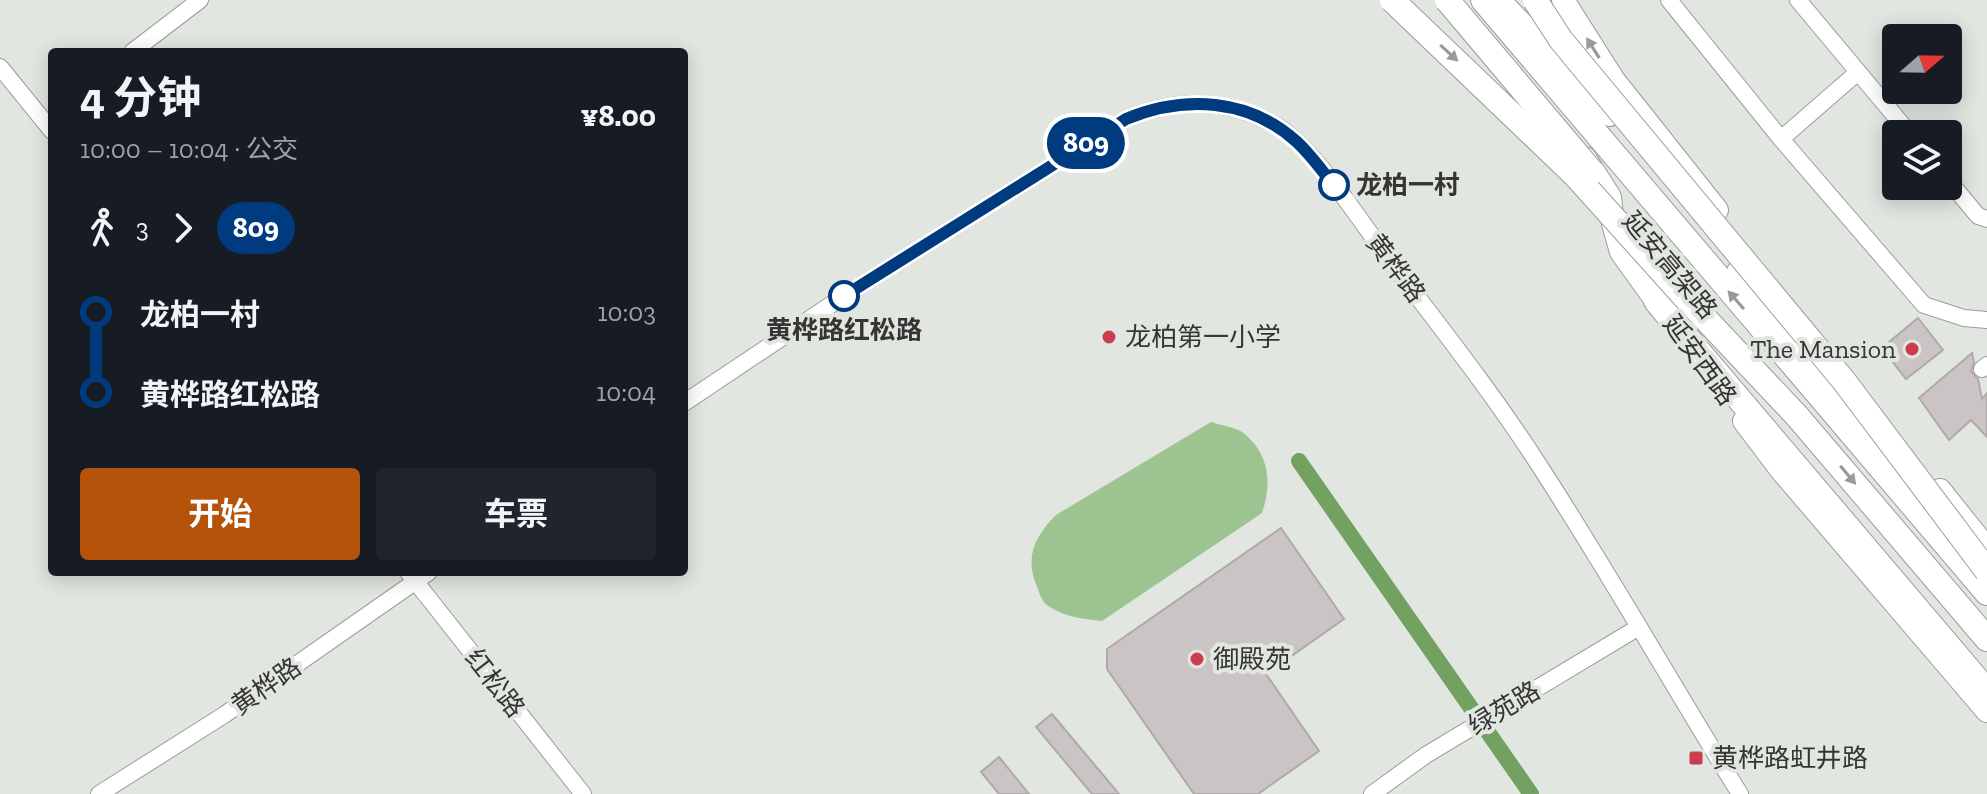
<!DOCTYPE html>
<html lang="zh">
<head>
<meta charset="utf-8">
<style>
  :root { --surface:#171b24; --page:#20242c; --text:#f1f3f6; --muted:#9ea1a6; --accent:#b45309 }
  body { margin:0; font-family:"Zilla Slab","Noto Sans SC",serif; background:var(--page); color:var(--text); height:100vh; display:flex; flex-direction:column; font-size:30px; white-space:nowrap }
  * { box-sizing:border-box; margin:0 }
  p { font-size:26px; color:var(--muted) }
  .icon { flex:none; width:44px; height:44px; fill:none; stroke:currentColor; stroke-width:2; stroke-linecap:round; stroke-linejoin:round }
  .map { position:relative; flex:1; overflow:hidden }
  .details { position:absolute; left:48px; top:48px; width:640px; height:528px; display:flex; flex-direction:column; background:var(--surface); border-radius:8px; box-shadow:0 4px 20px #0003 }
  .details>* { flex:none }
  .badge { padding:0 16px; border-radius:26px; font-size:28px; line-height:52px }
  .needle { width:52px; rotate:70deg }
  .fabs { position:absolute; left:1882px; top:24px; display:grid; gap:16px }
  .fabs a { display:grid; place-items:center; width:80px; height:80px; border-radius:8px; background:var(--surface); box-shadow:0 4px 20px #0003; font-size:40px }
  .map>.badge { position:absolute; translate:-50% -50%; box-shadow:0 0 0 4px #fff }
  .legs { display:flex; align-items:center; gap:12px; height:88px; padding:0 32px; font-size:26px }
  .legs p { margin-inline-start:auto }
  .summary { display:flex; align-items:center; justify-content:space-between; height:136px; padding:0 32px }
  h1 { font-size:44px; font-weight:700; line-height:60px }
  .action { display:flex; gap:16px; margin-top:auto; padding:16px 32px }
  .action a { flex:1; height:92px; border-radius:8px; background:var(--accent); color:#fff; font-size:32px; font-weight:700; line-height:92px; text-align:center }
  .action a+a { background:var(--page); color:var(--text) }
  ul { padding:0 32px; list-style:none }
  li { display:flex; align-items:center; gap:28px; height:80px; font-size:30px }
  li i { display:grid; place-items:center; width:12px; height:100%; margin:0 10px; background:currentColor }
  li i::after { content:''; width:20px; height:20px; margin:-10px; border:6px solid; border-radius:50%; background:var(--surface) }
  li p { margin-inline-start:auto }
  li:first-child i { background:linear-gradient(#0000 50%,currentColor 0) }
  li:last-child i { background:linear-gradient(currentColor 50%,#0000 0) }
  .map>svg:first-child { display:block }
  .green { fill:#9dc391 }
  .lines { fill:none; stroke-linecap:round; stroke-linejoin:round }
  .canal { stroke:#72a162; stroke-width:16 }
  .building { fill:#cbc4c4; stroke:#afa9a9; stroke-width:2 }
  .minor-casing { stroke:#9a9d99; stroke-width:18 }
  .major-casing { stroke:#9a9d99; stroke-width:24 }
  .highway-casing { stroke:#9a9d99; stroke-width:26 }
  .minor { stroke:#fff; stroke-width:16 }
  .major { stroke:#fff; stroke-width:22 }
  .highway { stroke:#fff; stroke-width:24 }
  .highway-bridge-casing { stroke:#9a9d99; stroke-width:26; stroke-linecap:butt }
  .highway-bridge { stroke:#fff; stroke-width:24 }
  .oneway { fill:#9a9a9a }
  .line-1-casing { stroke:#fff; stroke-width:18 }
  .line-1 { stroke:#003b80; stroke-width:12 }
  .stop-1-dot { fill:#fff; stroke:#003b80; stroke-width:4 }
  .poi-dot { fill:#cc3c4e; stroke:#e2e6e1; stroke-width:3 }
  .labels { text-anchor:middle; stroke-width:8; stroke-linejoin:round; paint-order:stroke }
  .stop-label { font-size:26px; font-weight:bold; fill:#353634; stroke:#e2e6e1; text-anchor:start }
  .street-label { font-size:26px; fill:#353634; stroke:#e2e6e1 }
  .poi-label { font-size:26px; fill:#353634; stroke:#e2e6e1; text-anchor:start }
</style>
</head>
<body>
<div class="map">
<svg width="1987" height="794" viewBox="0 0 1987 794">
  <rect width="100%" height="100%" fill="#e2e6e1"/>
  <path class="green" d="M1211,422C1220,425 1234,427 1242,432C1270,453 1272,484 1262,513L1102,621C1083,619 1063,617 1047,605C1042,601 1040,595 1038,589C1024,558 1034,537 1056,515Z"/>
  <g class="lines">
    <polyline class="canal" points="1299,461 1531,794"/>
  </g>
  <g class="building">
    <polygon points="1918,318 1943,350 1906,379 1882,348"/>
    <polygon points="1972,353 1974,362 1971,371 1978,379 1982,399 1987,393 1987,437 1971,420 1949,440 1919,398"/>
    <polygon points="1281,528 1344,619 1266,674 1319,751 1258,794 1194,794 1107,669 1107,649"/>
    <polygon points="1052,714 1119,794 1092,794 1036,727"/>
    <polygon points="999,757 1029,794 999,794 981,772"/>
  </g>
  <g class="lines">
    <defs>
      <g id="minor">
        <polyline points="1669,0 1781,139 1924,305 1964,318 1987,320"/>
        <polyline points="1798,0 1910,134"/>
        <polyline points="132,52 200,0"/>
        <polyline points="0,67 52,131"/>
        <polyline points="1781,139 1858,72"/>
        <polyline points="1948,180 1978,216 1987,219"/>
        <polyline points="1982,369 1987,365"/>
        <path d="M684,403L844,296L1126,119C1176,98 1228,98 1277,126C1313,147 1359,219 1385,254C1436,322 1489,388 1535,459C1607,569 1671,683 1740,794"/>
        <polyline points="408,572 583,794"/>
        <polyline points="99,794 224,715 429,572"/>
        <polyline points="1372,794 1426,755 1639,627"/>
      </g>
      <g id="major">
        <polyline points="1499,0 1610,115"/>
        <polyline points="1563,0 1613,79 1717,210"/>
        <polyline points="1585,158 1610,197 1613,224 1621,252 1667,316"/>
        <polyline points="1738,272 1867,428"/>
        <polyline points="1744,421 1781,470 1987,711"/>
        <polyline points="1940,490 1987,549"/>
      </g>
      <g id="highway">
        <polyline points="1483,0 1987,593"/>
        <polyline points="1656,301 1987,691"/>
        <polyline points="1797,416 1987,639"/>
      </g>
    </defs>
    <use href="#minor" class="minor-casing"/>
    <use href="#major" class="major-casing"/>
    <use href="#highway" class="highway-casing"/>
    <use href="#minor" class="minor"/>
    <use href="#major" class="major"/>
    <use href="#highway" class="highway"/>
    <defs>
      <g id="highway-bridge">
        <polyline points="1392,0 1575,175 1682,294 1797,416"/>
        <polyline points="1447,0 1592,172"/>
        <polyline points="1535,0 1561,40 1844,381 1987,571"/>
      </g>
    </defs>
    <use href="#highway-bridge" class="highway-bridge-casing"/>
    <use href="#highway-bridge" class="highway-bridge"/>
  </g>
  <defs><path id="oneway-solid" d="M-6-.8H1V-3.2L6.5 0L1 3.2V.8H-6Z" transform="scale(2)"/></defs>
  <g class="oneway">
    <use href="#oneway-solid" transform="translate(1593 48) rotate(-122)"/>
    <use href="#oneway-solid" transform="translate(1449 53) rotate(43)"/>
    <use href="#oneway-solid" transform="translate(1736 300) rotate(-131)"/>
    <use href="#oneway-solid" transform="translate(1848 475) rotate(50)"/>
  </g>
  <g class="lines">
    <defs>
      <path id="line-1" d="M844,296L1126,119C1184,95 1249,98 1297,142C1311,155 1322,171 1334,185"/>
    </defs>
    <use href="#line-1" class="line-1-casing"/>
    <use href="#line-1" class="line-1"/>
  </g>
  <g class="stop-1-dot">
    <circle cx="1334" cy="185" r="14"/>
    <circle cx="844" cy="296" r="14"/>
  </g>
  <g class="poi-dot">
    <circle cx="1109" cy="337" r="8"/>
    <circle cx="1912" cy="349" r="8"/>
    <circle cx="1197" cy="659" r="8"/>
    <rect x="1688" y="750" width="16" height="16" rx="4"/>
  </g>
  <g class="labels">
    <g class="stop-label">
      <text x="1356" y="194">龙柏一村</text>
      <text x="844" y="339" text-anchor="middle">黄桦路红松路</text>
    </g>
    <g class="street-label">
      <text transform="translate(1670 265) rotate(50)" y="9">延安高架路</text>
      <text transform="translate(1396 268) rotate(53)" y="9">黄桦路</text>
      <text transform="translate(1700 360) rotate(54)" y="9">延安西路</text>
      <text transform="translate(495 683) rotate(52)" y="9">红松路</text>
      <text transform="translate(266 686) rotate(-35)" y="9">黄桦路</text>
      <text transform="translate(1504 708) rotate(-31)" y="9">绿苑路</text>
    </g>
    <g class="poi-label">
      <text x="1125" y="346">龙柏第一小学</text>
      <text x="1896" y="358" text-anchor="end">The Mansion</text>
      <text x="1213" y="668">御殿苑</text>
      <text x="1712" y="767">黄桦路虹井路</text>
    </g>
  </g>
</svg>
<div class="fabs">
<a><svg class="needle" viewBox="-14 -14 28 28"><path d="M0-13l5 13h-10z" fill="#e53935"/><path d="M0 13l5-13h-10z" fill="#9ea1a6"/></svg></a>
<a><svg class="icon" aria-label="layers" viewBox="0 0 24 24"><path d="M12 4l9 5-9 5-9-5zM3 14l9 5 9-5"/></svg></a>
</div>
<b class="badge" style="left:1086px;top:143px;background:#003b80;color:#fff">809</b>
<section class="details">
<div class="summary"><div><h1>4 分钟</h1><p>10:00 – 10:04 · 公交</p></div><b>¥8.00</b></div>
<div class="legs"><svg class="icon" aria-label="walk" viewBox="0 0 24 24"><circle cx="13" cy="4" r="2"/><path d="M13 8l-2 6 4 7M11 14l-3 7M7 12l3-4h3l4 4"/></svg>3<svg class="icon" aria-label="forward" viewBox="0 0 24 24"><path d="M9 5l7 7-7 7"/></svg><b class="badge" style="background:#003b80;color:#fff">809</b></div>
<ul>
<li><i style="color:#003b80"></i><b>龙柏一村</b><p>10:03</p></li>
<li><i style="color:#003b80"></i><b>黄桦路红松路</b><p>10:04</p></li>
</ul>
<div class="action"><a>开始</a><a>车票</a></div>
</section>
</div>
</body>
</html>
